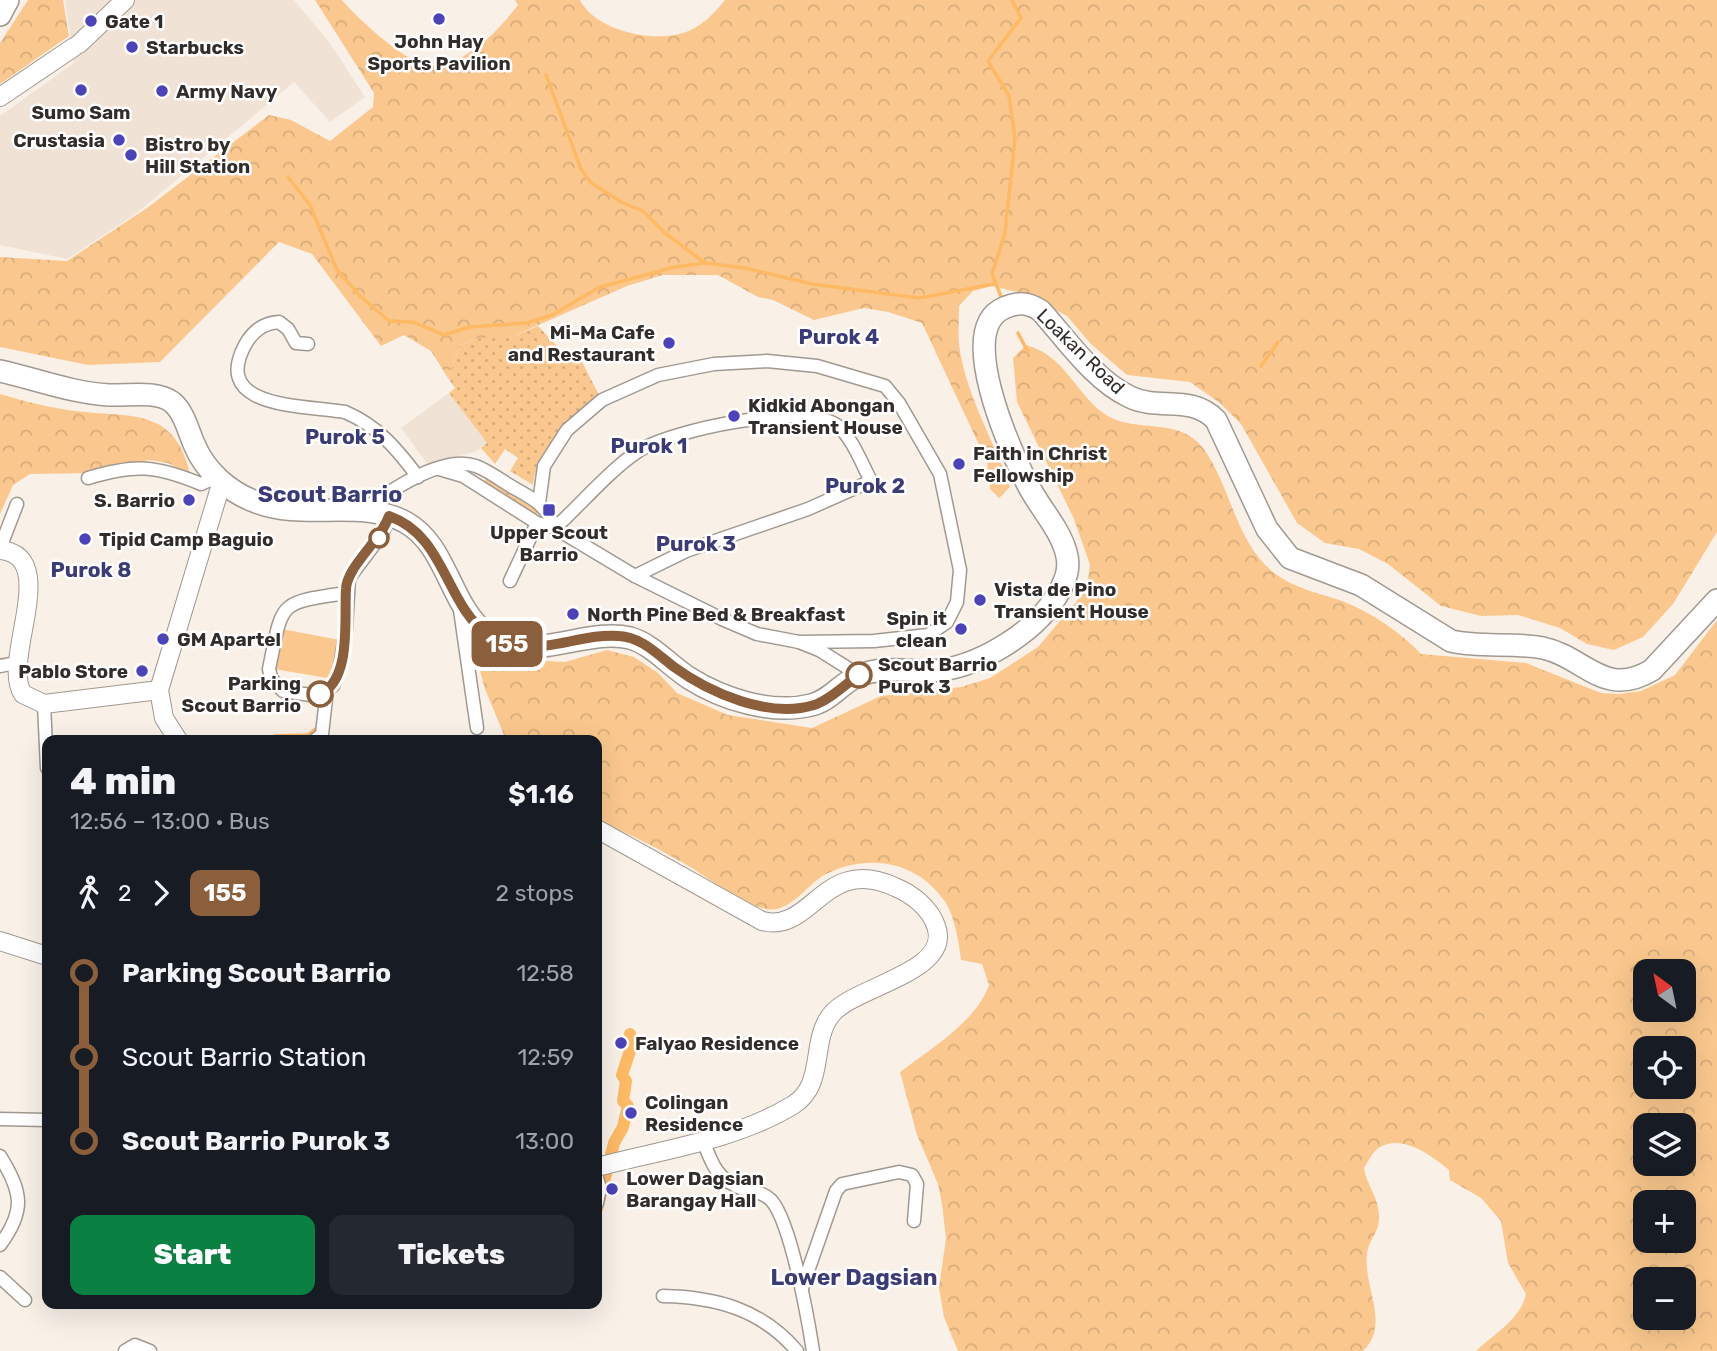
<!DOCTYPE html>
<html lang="en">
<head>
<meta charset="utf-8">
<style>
  :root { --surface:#171b24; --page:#242831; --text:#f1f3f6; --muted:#9ea1a6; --accent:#0b8043 }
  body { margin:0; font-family:Rubik,sans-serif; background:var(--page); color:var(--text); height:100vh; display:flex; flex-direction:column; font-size:26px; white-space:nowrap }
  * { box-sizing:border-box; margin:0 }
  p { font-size:23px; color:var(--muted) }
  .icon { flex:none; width:38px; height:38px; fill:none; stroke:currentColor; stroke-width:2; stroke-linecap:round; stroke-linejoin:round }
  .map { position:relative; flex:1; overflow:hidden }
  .drawer { position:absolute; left:42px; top:735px; width:560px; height:574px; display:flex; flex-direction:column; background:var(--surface); border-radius:14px; box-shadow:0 7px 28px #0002 }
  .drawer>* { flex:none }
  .badge { padding:0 14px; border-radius:10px; font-size:24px; line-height:46px }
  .needle { width:46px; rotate:327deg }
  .buttons { position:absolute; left:1633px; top:959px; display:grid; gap:14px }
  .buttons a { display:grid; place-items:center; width:63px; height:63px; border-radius:14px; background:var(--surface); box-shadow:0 7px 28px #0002; font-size:35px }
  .map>.badge { position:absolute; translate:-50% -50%; box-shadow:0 0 0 4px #fff }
  .legs { display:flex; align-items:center; gap:10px; height:77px; padding:0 28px; font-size:23px }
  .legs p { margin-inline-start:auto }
  .overview { display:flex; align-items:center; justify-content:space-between; height:119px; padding:0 28px }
  h1 { font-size:38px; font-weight:800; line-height:52px }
  .button { display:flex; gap:14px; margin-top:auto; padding:14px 28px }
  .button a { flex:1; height:80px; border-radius:14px; background:var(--accent); color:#fff; font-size:28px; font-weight:800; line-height:80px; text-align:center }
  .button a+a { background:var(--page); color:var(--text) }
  ul { padding:0 28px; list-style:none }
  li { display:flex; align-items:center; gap:24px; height:84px; font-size:26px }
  li i { display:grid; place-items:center; width:10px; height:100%; margin:0 9px; background:currentColor }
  li i::after { content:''; width:18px; height:18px; margin:-9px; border:5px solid; border-radius:50%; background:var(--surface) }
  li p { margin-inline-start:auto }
  li:first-child i { background:linear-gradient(#0000 50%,currentColor 0) }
  li:last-child i { background:linear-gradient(currentColor 50%,#0000 0) }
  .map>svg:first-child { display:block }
  .built { fill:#f0e2d5 }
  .grass { fill:#fac88e }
  .forest { fill:url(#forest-crowns); fill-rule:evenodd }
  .park { fill:url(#park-dots) }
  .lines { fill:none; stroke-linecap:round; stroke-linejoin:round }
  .stream { stroke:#feb964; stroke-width:3.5 }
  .canal { stroke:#feb964; stroke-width:12 }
  .street-casing { stroke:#a09991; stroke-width:15 }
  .secondary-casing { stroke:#a09991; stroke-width:20 }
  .primary-casing { stroke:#a09991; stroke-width:24 }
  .street { stroke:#fff; stroke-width:12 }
  .secondary { stroke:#fff; stroke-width:18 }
  .primary { stroke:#fff; stroke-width:21 }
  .line-1-casing { stroke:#fff; stroke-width:16 }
  .line-1 { stroke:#8b5e3c; stroke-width:10 }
  .poi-dot { fill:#4c42b9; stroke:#fff; stroke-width:2.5 }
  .stop-1-dot { fill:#fff; stroke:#8b5e3c; stroke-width:3.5 }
  .labels { text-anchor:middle; stroke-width:5; stroke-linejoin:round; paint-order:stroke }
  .poi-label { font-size:19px; font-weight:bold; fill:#302d2a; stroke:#fff; text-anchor:start }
  .street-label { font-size:19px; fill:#302d2a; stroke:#fff }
  .stop-label { font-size:19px; font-weight:bold; fill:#302d2a; stroke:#fff; text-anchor:start }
  .neighbourhood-label { font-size:21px; font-weight:bold; fill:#3a3b77; stroke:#fff }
  .quarter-label { font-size:23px; font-weight:bold; fill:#3a3b77; stroke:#fff }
</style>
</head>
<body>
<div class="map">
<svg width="1717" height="1351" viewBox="0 0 1717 1351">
  <defs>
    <pattern id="forest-crowns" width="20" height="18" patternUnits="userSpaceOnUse" patternTransform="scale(1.75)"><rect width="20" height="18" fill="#fac88e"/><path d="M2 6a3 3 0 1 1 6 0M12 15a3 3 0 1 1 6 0" fill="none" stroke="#d7ac7b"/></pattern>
    <pattern id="park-dots" width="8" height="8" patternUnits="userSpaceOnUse" patternTransform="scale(1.75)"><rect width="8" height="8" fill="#fac88e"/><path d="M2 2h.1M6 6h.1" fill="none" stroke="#d7ac7b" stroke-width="1.8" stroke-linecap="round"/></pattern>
  </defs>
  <rect width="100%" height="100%" fill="#f9f1e8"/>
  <g class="built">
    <polygon points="65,0 294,0 329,42 365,97 330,122 294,82 133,216 67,259 0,245 0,116 74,63"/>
    <polygon points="449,393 487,443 477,451 428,465 401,428"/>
  </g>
  <polygon class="grass" points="282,629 340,640 333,679 274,669"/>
  <g class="forest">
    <polygon points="28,0 63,0 69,36 0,84 0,43"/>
    <path d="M315,0H342C356,17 405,62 427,65C463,69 498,31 518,5L515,0H580C595,30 651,43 683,33C700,28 714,14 725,0H1717V532L1673,604L1643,637L1614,650L1587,644L1560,628L1518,615L1481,616L1441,606L1388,564L1359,549L1325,543L1297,523L1241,424L1220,403L1190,382L1127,375L1091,344L1067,316L1025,294L992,286L973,291L959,306C959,318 958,332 959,344C965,394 994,440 1010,487L999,498L990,489L987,462L922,323L888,312L864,308L814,320L773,300L758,297L718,275H663L627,286L509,338H479L460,345L448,378L431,351L404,335L381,346L312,254L279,242L160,362L88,365L0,347V257L67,261L147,208L269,115L291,120L330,141L373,107L374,93Z"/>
    <path d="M1026,345C1069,356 1078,403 1114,419C1143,431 1181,419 1203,448C1231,486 1235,541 1273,572C1293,588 1318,593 1342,601C1371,612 1400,632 1421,654L1526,663L1601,693L1619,694L1641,691L1675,675L1717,620V1351H1476C1494,1334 1521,1319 1526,1294L1508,1263L1501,1221L1481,1198L1450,1180L1449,1170C1431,1155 1400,1132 1377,1149C1372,1153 1368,1162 1364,1168C1366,1183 1376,1194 1378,1208C1383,1232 1369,1237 1367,1254C1363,1287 1391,1325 1363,1351H958L944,1317L939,1288L946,1238L942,1204L938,1184L917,1135L900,1072C930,1049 976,1022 989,985L982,964L961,960C959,942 954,913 943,899C915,860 866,853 824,875C807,885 789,914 766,909C739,903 715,883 692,868C661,850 630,834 597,820V740H506L485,689L469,631L502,658L565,662L607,650L634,657L658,673L677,693L728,715L812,728L881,696L961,687L990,678L1038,647L1087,589L1090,565L1074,519L1017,402L1013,358ZM1645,971H1684V1010H1645ZM1645,1048H1684V1087H1645ZM1645,1125H1684V1164H1645ZM1645,1202H1684V1241H1645ZM1645,1279H1684V1318H1645Z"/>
    <path d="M0,394C23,401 51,408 75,411C130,418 175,406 190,474L168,463L149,460L96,473L30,474L13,485L0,514Z"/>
  </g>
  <g class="park">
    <path d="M538,326L571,361L581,360L599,395C574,423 537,444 533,485L510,471L518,458L505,449L495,464L481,448L487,443L449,393L455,388L448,378L460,345L479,338H509Z"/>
    <polygon points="487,479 536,510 538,513 536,515 483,482"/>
  </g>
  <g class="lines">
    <g class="stream">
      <polyline points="546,75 581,169 590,182 621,202 643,211 666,234 704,262"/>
      <polyline points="288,177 310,205 337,270 360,296 389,321 413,322 444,335 469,327 527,323 552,315 600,287 675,267 705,263 745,268 812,284 919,298 994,284"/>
      <polyline points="1002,299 992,274 1005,233 1015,139 1009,96 988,61 1021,18 1012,0"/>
      <polyline points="1018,333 1028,352"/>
      <polyline points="1261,366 1278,342"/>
      <polyline points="273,740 275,736 308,735 319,726"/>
    </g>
    <polyline class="canal" points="597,1209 614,1143 623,1127 628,1106 623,1101 626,1081 622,1075 630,1051 630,1034"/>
    <defs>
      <g id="street">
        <path d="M308,344L296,343L288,329L279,322C263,323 252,332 245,345C210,410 307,405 345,412C378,426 397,449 418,477"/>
        <polyline points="439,469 463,476 537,523 555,528 635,576 722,619 757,634 799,642 819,650 859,675"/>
        <path d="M88,478C135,464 155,465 201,484L217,477"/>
        <polyline points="539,503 544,466 567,430 602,400 658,375 714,364 767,361 817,366 885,386 899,403 940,474 960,570 957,602 947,622 928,635 874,641 799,642"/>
        <path d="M362,511C388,492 442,454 476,466C489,471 502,481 514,488C534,499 547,506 555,528"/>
        <path d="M555,528C580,505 610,470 637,452C669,430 808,401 838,426C852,438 862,464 871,481L808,509L686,551L635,576"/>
        <polyline points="0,548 17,504"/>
        <polyline points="510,581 537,523"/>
        <path d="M346,593C277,603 283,601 269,669L271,678L283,691L311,695L333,686L340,668L346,628L349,578L382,534L389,516"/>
        <polyline points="460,610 477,728"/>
        <polyline points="0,666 16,663"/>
        <polyline points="44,704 47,768"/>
        <polyline points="315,740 322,734 327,690"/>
        <polyline points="0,1119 47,1120"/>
        <path d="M703,1140C712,1166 719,1182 746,1190C755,1192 764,1193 771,1200C791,1222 808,1319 813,1351"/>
        <path d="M0,1156C22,1192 26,1210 0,1245"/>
        <polyline points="597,1178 600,1188 597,1203"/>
        <polyline points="0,1277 25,1300"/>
        <polyline points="802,1288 836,1191 842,1184 899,1172 912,1175 917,1184 914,1221"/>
        <path d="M663,1296C717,1297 762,1310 797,1351"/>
        <polyline points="125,1351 135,1345 150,1351"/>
      </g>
      <g id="secondary">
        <polyline points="79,44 125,0"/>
        <polyline points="0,97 74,47"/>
        <path d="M0,550C62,556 0,661 23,694L44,704L159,690"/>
        <polyline points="178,740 164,718 159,690 222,481"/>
        <path d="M597,829L762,921C813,934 823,854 895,887C912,894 930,908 936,926C953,973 853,986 831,1015C810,1041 826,1085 793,1105C736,1140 661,1150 597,1167"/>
        <polyline points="0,941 47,956"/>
      </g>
      <g id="primary">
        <polyline points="0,15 8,0"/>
        <path d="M0,371C36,379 72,393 109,395C127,396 156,390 172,402C184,412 188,430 194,444C205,471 229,492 256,502C304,521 360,498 405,522C449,546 449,609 490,636C532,665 585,627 630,638C652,644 670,666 689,678C722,699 772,715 811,705C830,701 841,683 858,676C881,666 906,671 929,671C976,670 1039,631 1060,590C1067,577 1070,566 1066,552C1059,527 1038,506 1027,483C1010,449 955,329 1004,308C1018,302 1028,302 1041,311C1067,340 1094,380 1130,397C1159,411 1191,394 1216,420L1267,529L1290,558L1361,585L1451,641C1481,648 1512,642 1543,648C1585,657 1604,699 1652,670L1717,600"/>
      </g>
    </defs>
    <use href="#street" class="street-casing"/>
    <use href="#secondary" class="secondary-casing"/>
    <use href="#primary" class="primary-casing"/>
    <use href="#street" class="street"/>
    <use href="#secondary" class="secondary"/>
    <use href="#primary" class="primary"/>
  </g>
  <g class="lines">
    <defs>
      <path id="line-1" d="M320,694C352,680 344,618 346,589C347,566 380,542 389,516C446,536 444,603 489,636C527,663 578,632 619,636C641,637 657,654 674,667C710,693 769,719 814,705C830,700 845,684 859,675"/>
    </defs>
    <use href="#line-1" class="line-1-casing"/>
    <use href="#line-1" class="line-1"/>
  </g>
  <g class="poi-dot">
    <circle cx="439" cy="19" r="7"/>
    <circle cx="91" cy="21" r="7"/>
    <circle cx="132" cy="47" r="7"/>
    <circle cx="81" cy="90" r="7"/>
    <circle cx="162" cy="91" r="7"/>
    <circle cx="119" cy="140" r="7"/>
    <circle cx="131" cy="155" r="7"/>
    <circle cx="669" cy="343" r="7"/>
    <circle cx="734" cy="416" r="7"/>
    <circle cx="959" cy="464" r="7"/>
    <circle cx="189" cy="500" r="7"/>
    <rect x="542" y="503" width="14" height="14" rx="3.5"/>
    <circle cx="85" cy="539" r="7"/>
    <circle cx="980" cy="600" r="7"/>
    <circle cx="573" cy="614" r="7"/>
    <circle cx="961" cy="629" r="7"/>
    <circle cx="163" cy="639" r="7"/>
    <circle cx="142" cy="671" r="7"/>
    <circle cx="621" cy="1043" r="7"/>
    <circle cx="631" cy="1113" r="7"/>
    <circle cx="612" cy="1189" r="7"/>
  </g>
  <g class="stop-1-dot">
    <circle cx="379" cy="538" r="9"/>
    <circle cx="859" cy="675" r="12"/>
    <circle cx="320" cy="694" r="12"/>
  </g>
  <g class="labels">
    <g class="poi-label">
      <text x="105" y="28">Gate 1</text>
      <text x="439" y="48" text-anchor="middle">John Hay<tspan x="439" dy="22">Sports Pavilion</tspan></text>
      <text x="146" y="54">Starbucks</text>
      <text x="176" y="98">Army Navy</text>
      <text x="81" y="119" text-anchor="middle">Sumo Sam</text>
      <text x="105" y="147" text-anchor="end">Crustasia</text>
      <text x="145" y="151">Bistro by<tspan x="145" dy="22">Hill Station</tspan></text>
      <text x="655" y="339" text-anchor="end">Mi-Ma Cafe<tspan x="655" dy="22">and Restaurant</tspan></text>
      <text x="748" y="412">Kidkid Abongan<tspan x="748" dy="22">Transient House</tspan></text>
      <text x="973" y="460">Faith in Christ<tspan x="973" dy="22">Fellowship</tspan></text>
      <text x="175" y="507" text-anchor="end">S. Barrio</text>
      <text x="549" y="539" text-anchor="middle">Upper Scout<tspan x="549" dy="22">Barrio</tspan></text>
      <text x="99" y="546">Tipid Camp Baguio</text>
      <text x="994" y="596">Vista de Pino<tspan x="994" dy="22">Transient House</tspan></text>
      <text x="587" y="621">North Pine Bed &amp; Breakfast</text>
      <text x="947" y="625" text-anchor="end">Spin it<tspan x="947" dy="22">clean</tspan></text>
      <text x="177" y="646">GM Apartel</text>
      <text x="128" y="678" text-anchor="end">Pablo Store</text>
      <text x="635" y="1050">Falyao Residence</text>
      <text x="645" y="1109">Colingan<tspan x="645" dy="22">Residence</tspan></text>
      <text x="626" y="1185">Lower Dagsian<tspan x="626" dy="22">Barangay Hall</tspan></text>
    </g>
    <g class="street-label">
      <text transform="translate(1081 351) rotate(44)" y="7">Loakan Road</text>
    </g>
    <g class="stop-label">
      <text x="878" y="671">Scout Barrio<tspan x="878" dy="22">Purok 3</tspan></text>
      <text x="301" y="690" text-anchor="end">Parking<tspan x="301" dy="22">Scout Barrio</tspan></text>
    </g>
    <g class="neighbourhood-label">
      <text x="839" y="344">Purok 4</text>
      <text x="345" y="444">Purok 5</text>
      <text x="649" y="453">Purok 1</text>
      <text x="865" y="493">Purok 2</text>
      <text x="696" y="551">Purok 3</text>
      <text x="91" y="577">Purok 8</text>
    </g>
    <g class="quarter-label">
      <text x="330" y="502">Scout Barrio</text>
      <text x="854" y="1285">Lower Dagsian</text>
    </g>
  </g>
</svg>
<div class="buttons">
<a><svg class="needle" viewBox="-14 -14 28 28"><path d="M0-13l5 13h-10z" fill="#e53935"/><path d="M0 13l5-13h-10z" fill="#9ea1a6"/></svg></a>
<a><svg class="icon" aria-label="locate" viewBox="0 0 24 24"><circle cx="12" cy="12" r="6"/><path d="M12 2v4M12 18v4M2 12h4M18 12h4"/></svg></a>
<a><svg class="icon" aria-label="layers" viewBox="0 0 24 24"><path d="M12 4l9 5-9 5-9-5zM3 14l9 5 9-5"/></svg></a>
<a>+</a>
<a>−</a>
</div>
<b class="badge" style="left:507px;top:644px;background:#8b5e3c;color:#fff">155</b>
<section class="drawer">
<div class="overview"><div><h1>4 min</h1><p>12:56 – 13:00 · Bus</p></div><b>$1.16</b></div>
<div class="legs"><svg class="icon" aria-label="walk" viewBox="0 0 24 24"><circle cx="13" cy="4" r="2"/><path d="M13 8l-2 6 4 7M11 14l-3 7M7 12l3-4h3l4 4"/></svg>2<svg class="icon" aria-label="forward" viewBox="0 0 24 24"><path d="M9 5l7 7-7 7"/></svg><b class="badge" style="background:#8b5e3c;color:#fff">155</b><p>2 stops</p></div>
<ul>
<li><i style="color:#8b5e3c"></i><b>Parking Scout Barrio</b><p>12:58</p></li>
<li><i style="color:#8b5e3c"></i><span>Scout Barrio Station</span><p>12:59</p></li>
<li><i style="color:#8b5e3c"></i><b>Scout Barrio Purok 3</b><p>13:00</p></li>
</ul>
<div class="button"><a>Start</a><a>Tickets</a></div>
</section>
</div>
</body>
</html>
